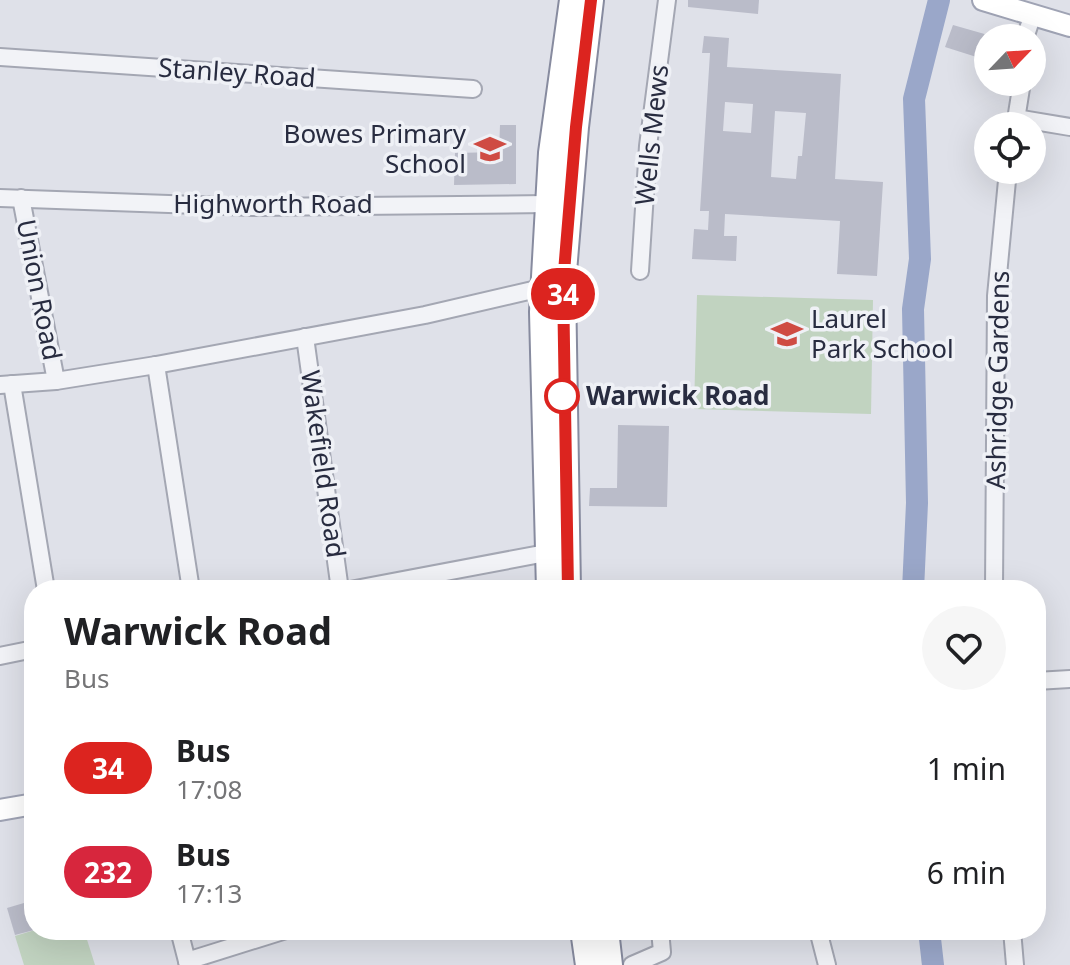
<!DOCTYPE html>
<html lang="en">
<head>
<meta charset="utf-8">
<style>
  :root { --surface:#fff; --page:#f6f6f6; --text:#202124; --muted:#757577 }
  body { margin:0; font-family:"Noto Sans",sans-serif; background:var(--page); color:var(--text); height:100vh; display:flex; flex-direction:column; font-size:30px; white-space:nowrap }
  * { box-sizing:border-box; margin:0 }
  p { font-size:26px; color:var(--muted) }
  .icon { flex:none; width:44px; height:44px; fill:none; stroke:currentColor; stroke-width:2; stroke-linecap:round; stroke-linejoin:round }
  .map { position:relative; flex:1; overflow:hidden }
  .drawer { position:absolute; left:24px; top:580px; width:1022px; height:360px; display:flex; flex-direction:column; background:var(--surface); border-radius:32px; box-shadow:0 8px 32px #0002 }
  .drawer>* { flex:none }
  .badge { padding:0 16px; border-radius:26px; font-size:28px; line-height:52px }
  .needle { width:52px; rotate:65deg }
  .fabs { position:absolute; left:974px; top:24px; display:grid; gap:16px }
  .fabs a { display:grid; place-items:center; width:72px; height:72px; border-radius:50%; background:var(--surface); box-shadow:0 8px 32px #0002; font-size:40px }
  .map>.badge { position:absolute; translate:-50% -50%; box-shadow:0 0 0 4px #fff }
  .round { display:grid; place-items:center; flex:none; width:84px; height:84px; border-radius:42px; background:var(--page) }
  .head { display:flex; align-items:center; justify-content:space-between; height:136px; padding:0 40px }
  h1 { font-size:38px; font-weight:700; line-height:60px }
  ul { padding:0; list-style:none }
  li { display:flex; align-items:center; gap:24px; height:104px; padding:0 40px }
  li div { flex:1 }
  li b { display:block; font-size:30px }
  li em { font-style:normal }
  li .badge { min-width:88px; font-weight:700; text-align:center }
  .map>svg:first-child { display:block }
  .green { fill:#c1d3c0 }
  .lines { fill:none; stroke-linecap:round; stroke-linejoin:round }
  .river { stroke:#9aa7c9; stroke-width:22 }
  .building { fill:#babcc9; fill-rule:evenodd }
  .minor-casing { stroke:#a4a7b3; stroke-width:20 }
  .major-casing { stroke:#9fa3b4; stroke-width:24 }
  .highway-casing { stroke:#878b9f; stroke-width:28 }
  .minor { stroke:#f2f3f7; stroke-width:16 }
  .major { stroke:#fff; stroke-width:20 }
  .highway { stroke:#fff; stroke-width:24 }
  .line-casing { stroke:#fff; stroke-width:18 }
  .line { stroke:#dc241f; stroke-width:12 }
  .stop-dot { fill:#fff; stroke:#dc241f; stroke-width:4 }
  .labels { text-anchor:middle; stroke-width:7; stroke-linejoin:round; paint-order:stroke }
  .street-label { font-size:26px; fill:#282c40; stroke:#eff1f6 }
  .poi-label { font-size:26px; fill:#282c40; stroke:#eff1f6; text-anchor:end }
  .stop-label { font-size:26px; font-weight:bold; fill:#282c40; stroke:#eff1f6; text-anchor:start }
</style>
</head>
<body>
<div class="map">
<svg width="1070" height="965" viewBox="0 0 1070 965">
  <rect width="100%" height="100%" fill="#dfe1e9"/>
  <g class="green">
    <polygon points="697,295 873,300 871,414 694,409"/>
    <polygon points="35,930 84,930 95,965 24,965 15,936"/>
    <polygon points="920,930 933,930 937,965 922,965"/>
  </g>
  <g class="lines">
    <g class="river">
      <polyline points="913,590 917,503 913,309 920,259 914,99 939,0"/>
      <polyline points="929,930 933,965"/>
    </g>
  </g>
  <g class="building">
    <polygon points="688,0 759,0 758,14 688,7"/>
    <polygon points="953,25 988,35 986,60 945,47"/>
    <path d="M704,36L729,38L727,67L841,74L835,179L883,182L877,276L837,274L840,221L725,214L724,236H737L736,261L692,259L694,229L708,230L709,211H700L710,53H702ZM725,102L753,104L751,133L723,131ZM775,111L806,113L802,156H798L796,179L771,177Z"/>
    <polygon points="500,125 516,125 516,184 454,185 455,153 499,152"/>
    <polygon points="618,425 669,426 667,507 589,506 590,488 617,488"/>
    <polygon points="34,900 34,930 15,935 7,908"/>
  </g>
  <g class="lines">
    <defs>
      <g id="minor">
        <polyline points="1025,38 1032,17"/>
        <polyline points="0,57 473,89"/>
        <polyline points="1016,118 1070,127"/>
        <polyline points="1015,126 1022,82"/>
        <polyline points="0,198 253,207 547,204"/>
        <polyline points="21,198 56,381"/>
        <polyline points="640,271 648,146 667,0"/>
        <polyline points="305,337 340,590"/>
        <polyline points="156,365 191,590"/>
        <polyline points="12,384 46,590"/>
        <polyline points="0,385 56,381 156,365 425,315 550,286"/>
        <polyline points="350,590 546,553"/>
        <polyline points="994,590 996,296 1008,170"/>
        <polyline points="0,656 34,649"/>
        <polyline points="1036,681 1070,679"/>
        <polyline points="179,930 188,965"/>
        <polyline points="818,930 827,965"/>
        <polyline points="1012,930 1015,965"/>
        <polyline points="187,961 286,930"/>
        <polyline points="632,965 662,952 660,930"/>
      </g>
      <g id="major">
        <polyline points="983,0 1070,26"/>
        <polyline points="0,810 34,804"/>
      </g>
      <g id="highway">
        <polyline points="549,590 542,312 551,153 572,0"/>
        <polyline points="568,590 563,284 576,127 591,0"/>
        <polyline points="583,930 588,965"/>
        <polyline points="606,930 610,965"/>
      </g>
    </defs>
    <use href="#minor" class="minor-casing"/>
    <use href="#major" class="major-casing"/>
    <use href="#highway" class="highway-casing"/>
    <use href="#minor" class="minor"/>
    <use href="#major" class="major"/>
    <use href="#highway" class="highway"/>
  </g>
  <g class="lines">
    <defs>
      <polyline id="line" points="568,590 563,284 576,127 591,0"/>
    </defs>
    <use href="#line" class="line-casing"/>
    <use href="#line" class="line"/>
  </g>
  <defs>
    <symbol id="school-bare" viewBox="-9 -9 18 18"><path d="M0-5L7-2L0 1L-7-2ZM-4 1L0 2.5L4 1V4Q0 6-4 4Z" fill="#cf4b43" stroke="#eff1f6" stroke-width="2.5" paint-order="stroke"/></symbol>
  </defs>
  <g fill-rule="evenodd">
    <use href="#school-bare" x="468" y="127" width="44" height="44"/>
    <use href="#school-bare" x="765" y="312" width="44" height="44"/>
  </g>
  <circle class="stop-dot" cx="562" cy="396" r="16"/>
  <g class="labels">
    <g class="street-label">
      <text transform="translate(237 73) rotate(4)" y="9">Stanley Road</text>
      <text transform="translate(652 135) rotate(-84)" y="9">Wells Mews</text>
      <text x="273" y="213">Highworth Road</text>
      <text transform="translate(39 290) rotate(79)" y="9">Union Road</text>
      <text transform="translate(998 380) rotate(-89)" y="9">Ashridge Gardens</text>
      <text transform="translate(323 464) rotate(82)" y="9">Wakefield Road</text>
    </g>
    <g class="poi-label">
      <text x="466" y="143">Bowes Primary<tspan x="466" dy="30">School</tspan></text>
      <text x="811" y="328" text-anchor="start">Laurel<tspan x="811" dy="30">Park School</tspan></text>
    </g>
    <g class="stop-label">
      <text x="586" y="405">Warwick Road</text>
    </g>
  </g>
</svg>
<div class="fabs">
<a><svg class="needle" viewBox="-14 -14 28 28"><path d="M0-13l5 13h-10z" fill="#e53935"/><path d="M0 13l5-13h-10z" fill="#757577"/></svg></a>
<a><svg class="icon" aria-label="locate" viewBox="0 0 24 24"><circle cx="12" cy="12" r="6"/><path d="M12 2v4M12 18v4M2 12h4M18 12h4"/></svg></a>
</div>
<b class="badge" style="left:563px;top:294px;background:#dc241f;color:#fff">34</b>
<section class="drawer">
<div class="head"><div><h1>Warwick Road</h1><p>Bus</p></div><a class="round"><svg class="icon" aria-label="heart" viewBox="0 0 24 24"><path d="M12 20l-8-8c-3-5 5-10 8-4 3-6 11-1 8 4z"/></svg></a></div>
<ul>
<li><span class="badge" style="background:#dc241f;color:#fff">34</span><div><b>Bus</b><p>17:08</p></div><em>1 min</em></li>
<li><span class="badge" style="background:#d7263d;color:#fff">232</span><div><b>Bus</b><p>17:13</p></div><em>6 min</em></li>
</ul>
</section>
</div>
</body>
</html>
